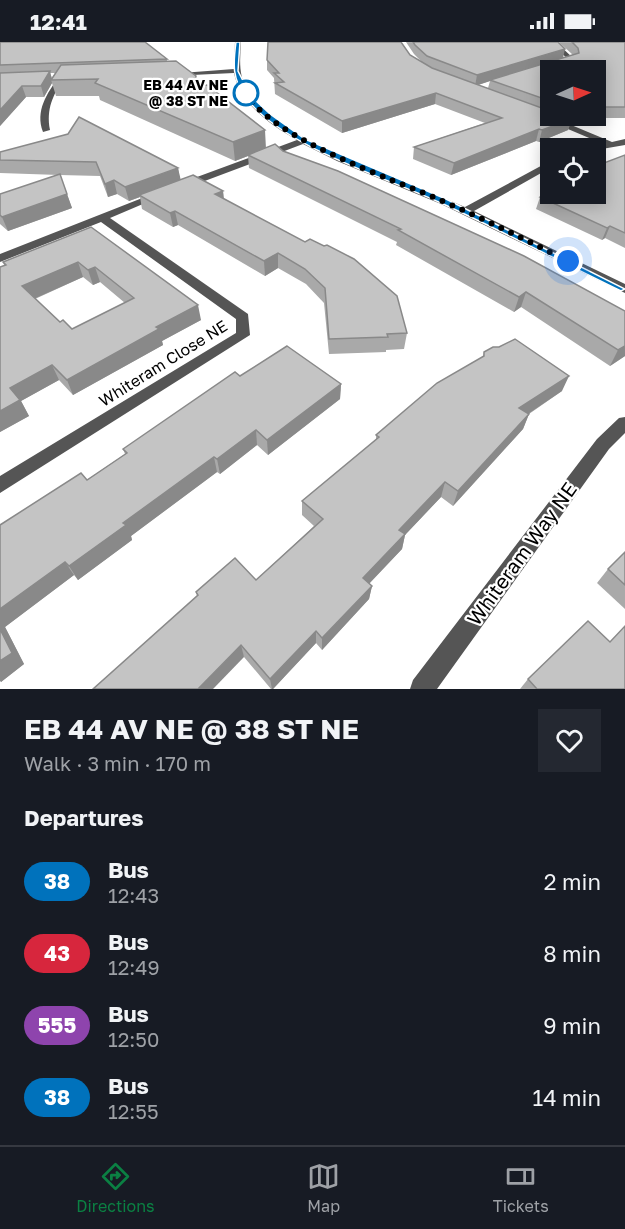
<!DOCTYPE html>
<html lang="en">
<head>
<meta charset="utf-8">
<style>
  :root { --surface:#171b24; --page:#242831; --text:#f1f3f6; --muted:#9ea1a6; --line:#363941; --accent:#0b8043 }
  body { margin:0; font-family:"Golos Text",sans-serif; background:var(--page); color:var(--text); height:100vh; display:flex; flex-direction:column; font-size:22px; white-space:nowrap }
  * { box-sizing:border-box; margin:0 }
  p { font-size:20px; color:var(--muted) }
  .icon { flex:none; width:33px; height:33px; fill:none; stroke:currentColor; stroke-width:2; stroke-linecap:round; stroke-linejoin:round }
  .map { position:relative; height:647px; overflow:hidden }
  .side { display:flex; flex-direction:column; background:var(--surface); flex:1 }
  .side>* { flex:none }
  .badge { padding:0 12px; border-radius:20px; font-size:21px; line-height:39px }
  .needle { width:39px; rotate:87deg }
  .tools { position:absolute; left:540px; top:18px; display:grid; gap:12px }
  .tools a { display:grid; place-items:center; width:66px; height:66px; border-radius:0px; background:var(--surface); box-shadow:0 3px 15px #0003; font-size:30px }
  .you { position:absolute; width:30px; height:30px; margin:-15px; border:4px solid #fff; border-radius:50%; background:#1a73e8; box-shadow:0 0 0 9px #1a73e833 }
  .map>.badge { position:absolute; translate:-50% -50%; box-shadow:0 0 0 3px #fff }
  h2 { padding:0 24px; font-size:22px; line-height:54px }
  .round { display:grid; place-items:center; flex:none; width:63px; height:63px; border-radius:0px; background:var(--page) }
  .summary { display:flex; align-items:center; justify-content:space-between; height:102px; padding:0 24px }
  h1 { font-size:28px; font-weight:700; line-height:45px }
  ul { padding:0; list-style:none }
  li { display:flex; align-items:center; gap:18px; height:72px; padding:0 24px }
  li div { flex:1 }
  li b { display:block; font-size:22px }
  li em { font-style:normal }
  li .badge { min-width:66px; font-weight:700; text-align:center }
  .status { display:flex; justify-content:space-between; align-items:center; height:42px; padding:0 30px; background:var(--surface); direction:ltr }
  .status svg { height:16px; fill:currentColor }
  .tabs { display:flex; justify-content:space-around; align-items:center; height:84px; border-top:2px solid var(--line); background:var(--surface); font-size:16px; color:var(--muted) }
  .tabs a { display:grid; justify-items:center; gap:3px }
  .tabs .on { color:var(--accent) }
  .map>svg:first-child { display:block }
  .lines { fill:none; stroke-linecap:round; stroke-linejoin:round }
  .minor { fill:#555; fill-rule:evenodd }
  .wall { fill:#a9a9a9; fill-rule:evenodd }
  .shaded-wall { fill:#898989 }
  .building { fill:#c4c4c4; stroke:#898989; stroke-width:1.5; fill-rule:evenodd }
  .line { fill:#0072bc; stroke:#fff; stroke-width:1.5 }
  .walk { stroke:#000; stroke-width:6; stroke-dasharray:0 10.8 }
  .stop-dot { fill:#fff; stroke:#0072bc; stroke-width:3 }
  .labels { text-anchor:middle; stroke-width:4.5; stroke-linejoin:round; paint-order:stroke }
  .far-stop-label { font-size:14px; font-weight:bold; fill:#000; stroke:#fff; text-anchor:end }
  .street-label { font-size:16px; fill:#000; stroke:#fff }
  .near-street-label { font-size:20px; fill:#000; stroke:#fff }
</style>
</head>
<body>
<div class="status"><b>12:41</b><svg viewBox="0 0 49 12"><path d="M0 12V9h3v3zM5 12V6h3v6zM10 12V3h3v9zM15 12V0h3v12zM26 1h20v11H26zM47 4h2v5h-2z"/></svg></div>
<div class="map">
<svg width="625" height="647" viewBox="0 0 625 647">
  <rect width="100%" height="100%" fill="#fff"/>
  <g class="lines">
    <g class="minor">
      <path d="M235,0H241C240,17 238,34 248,49C281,102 408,139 465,165L550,119V126L474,169L625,242V251L441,162L337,119L303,102L186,146H178V142L297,98C272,84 240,62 234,31L171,34L168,32L234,27Z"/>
      <polygon points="549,0 556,0 574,17 574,19 557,24 557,22 568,17"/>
      <path d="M59,35L64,36C53,53 46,67 50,88L43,90C35,69 47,51 59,35Z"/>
      <polygon points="552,75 612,100 625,97 625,103 596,108 585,106 586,104 601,101 549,79 548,77"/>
      <polygon points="155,151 164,153 110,176 248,272 250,293 0,451 0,434 236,291 236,277 101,180 0,220 0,212"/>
      <polygon points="625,375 625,391 609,407 437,647 410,647 413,638 597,397 619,376"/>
    </g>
  </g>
  <g class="wall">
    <path d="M0,0L167,17V20L197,44L266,106L283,109L625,269V314L610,324L521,265L514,270L396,203L397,200L249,126L248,114L235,119L100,58L99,54H56L52,41L44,55H26L0,84ZM50,31H55L52,36Z"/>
    <path d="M406,0H558L563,16L573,13L559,0H625V76H600L583,83L571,79L568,88L539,100L536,99L451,133L413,117L414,105L485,81L435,62L342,91L275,52L274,36L267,28V18L410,13L423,21L414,12ZM550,28L596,74H550ZM490,39L488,46L478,43Z"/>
    <polygon points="0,110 178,126 180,138 223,149 224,157 407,291 404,307 386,308 386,310 329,312 324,261 306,242 278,226 265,234 178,183 173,185 142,167 140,155 129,159 117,152 108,155 100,134 60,133 72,166 8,189 0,182 0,152 59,133 0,131"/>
    <polygon points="625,113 625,206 605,196 602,198 536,167 540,155"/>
    <path d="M91,185L201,278L162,299L163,303L73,353L59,338L21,359L29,374L0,390V225L4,223L3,220ZM83,235L93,243L100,240L125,261L72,287L60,280L35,257Z"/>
    <polygon points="484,310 562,349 529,372 523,387 453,464 441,455 405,493 402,507 369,542 372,544 369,557 322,608 316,601 273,647 271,647 244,615 197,554 196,550 256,538 314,484 302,473 302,459 376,398 376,393 483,314"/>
    <polygon points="240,334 341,342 340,357 268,413 257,403 220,432 217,430 131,494 132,498 78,538 74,533 5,585 24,622 1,640 0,483 87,438 125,412 123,407"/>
    <polygon points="625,510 625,567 597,541 608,527"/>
    <polygon points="610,600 625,647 520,647 528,637"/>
  </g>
  <g class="shaded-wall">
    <polygon points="565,7 563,16 490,38 490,39 475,44 477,33"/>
    <polygon points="50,29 52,38 51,38 52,41 44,55 41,44"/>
    <polygon points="22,44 26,55 0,84 0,68"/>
    <polygon points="436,51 435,62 342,91 342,79"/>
    <polygon points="604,65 600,76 583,83 586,74 596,74 596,68"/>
    <polygon points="572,77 568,88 539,100 542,88"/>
    <polygon points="539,87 536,99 451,133 454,121"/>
    <polygon points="265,88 266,107 248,113 248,114 235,119 233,100"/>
    <polygon points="178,126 181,139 139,153 140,155 129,159 125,145"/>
    <polygon points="114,138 117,152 108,155 105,142"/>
    <polygon points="223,149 224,162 215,152"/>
    <polygon points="67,152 72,166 8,189 2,175"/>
    <polygon points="175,169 178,183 173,185 170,171"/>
    <polygon points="610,184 605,196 602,198 607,186"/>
    <polygon points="278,211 278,226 265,234 264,219"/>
    <polygon points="78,220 83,235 29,259 22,244"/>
    <polygon points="95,225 100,240 93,243 88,228"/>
    <polygon points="526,250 521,265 514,270 519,255"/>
    <polygon points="198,263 201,278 162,299 163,303 73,353 67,338 156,285"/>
    <polygon points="625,304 625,314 610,324 618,308"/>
    <polygon points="52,323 59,338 21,359 29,374 0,390 0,369 10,346"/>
    <polygon points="569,334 562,349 513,382 519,366"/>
    <polygon points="341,342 340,357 268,413 267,398"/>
    <polygon points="529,372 523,387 453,464 458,449"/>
    <polygon points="256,388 257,403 220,432 217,417"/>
    <polygon points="214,415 217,430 131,494 132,498 78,538 69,524 123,481"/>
    <polygon points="445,440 441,455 405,493 402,507 361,550 363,536 399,488"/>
    <polygon points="65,520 74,533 5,585 24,622 1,640 0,639 0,567"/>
    <polygon points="372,544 369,557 322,608 322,596"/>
    <polygon points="316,589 316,601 273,647 272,647 270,637"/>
    <polygon points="241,603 244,615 213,647 198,647"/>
  </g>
  <g class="building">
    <polygon points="0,0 145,0 167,17 0,23"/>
    <polygon points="268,0 401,0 410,13 432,26 550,69 550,74 563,74 572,77 542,88 539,87 454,121 414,105 502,76 436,51 342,79 275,41 284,40 274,31 279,31 267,18"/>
    <polygon points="413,0 558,0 565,7 477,33 427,14 415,3"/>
    <polygon points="572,0 625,0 625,65 604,65 596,68 596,28 550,28 550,59 490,38 579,11 578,6"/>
    <polygon points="176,19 196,34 194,45 207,43 265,88 233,100 95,41 98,37 51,38 61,23"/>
    <polygon points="50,29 41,44 22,44 0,68 0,31"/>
    <polygon points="79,75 178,126 125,145 114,138 105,142 96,120 0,118 0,110 68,92"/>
    <polygon points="275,102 283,109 338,129 524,214 625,269 625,304 618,308 526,250 519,255 398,188 401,187 248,113"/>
    <polygon points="625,113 625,191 610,184 607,186 540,155 550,148 550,152 596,152 596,124"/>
    <polygon points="60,132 67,152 2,175 0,173 0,152"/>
    <polygon points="193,133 223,149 215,152 305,200 310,197 324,204 327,203 354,217 397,254 407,291 387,292 388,295 329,297 325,246 305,227 278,211 264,219 175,169 170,171 139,153"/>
    <path d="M91,185L198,263L156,285L159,287L67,338L52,323L10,346L20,358L0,369V225L6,223L3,220ZM78,220L88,228L95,225L134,256L72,287L63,278L60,280L22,244Z"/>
    <polygon points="515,297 569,334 519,366 529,372 458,449 445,440 399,488 405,492 363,536 372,544 322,596 316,589 270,637 241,603 198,647 93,647 198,553 196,550 235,516 256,538 323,477 302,459 379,395 376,393 437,341 484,314 484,310 493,305 499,305"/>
    <polygon points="287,304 341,342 267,398 256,388 217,417 214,415 123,481 126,483 69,524 65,520 0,567 0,483 81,431 87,438 127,411 123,407 235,330 240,334"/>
    <polygon points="625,510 625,543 608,527"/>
    <polygon points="588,579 610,600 625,584 625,647 537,647 528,637"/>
    <polygon points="0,587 12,611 0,619"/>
  </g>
  <path class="line" d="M236,0H240L238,29L251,54L270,72L305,97L446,157L625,247L621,249C561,220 502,189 441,161C385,135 283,105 246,56C232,37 233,22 236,0Z"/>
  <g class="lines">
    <path class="walk" d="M246,51C272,97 391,136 440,158C484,177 526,198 568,219"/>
  </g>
  <circle class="stop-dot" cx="246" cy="51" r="12"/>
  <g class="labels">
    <g class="far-stop-label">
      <text x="228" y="48">EB 44 AV NE<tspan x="228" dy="16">@ 38 ST NE</tspan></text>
    </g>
    <g class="street-label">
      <text transform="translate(163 321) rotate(-32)" y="6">Whiteram Close NE</text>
    </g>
    <g class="near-street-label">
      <text transform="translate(522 512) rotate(-54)" y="7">Whiteram Way NE</text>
    </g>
  </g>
</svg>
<div class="tools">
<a><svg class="needle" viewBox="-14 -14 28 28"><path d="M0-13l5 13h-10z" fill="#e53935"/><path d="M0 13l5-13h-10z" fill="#9ea1a6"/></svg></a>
<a><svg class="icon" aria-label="locate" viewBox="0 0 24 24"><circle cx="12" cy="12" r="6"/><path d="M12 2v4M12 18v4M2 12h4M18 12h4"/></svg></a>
</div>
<div class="you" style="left:568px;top:219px"></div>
</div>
<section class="side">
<div class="summary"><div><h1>EB 44 AV NE @ 38 ST NE</h1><p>Walk · 3 min · 170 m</p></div><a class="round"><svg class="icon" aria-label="heart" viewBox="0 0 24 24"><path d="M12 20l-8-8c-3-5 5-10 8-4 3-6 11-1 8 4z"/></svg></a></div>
<h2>Departures</h2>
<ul>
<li><span class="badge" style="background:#0072bc;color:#fff">38</span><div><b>Bus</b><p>12:43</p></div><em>2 min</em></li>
<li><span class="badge" style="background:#d7263d;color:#fff">43</span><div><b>Bus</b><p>12:49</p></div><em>8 min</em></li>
<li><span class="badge" style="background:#8e44ad;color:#fff">555</span><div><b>Bus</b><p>12:50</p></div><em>9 min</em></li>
<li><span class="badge" style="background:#0072bc;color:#fff">38</span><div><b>Bus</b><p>12:55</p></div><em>14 min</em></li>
</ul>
</section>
<nav class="tabs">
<a class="on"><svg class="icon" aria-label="directions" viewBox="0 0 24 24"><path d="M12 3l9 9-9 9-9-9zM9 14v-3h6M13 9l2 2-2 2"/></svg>Directions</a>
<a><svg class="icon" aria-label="map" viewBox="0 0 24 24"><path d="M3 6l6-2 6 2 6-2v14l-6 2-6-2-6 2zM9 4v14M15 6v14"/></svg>Map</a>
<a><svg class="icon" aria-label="tickets" viewBox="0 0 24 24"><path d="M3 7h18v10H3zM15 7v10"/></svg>Tickets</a>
</nav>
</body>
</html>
